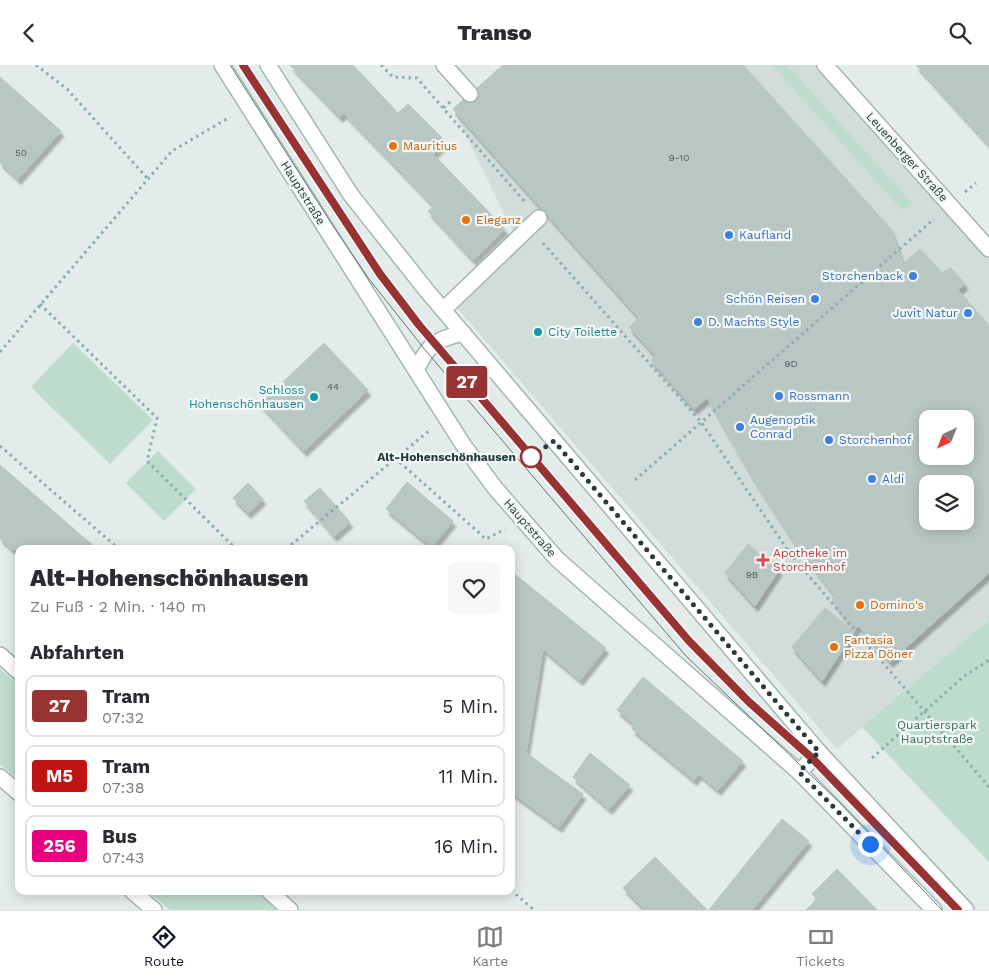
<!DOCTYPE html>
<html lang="de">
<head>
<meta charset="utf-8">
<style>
  :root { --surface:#fff; --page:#f7f7f7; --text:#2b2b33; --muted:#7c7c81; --line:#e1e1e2; --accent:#111827 }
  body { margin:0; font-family:"Work Sans",sans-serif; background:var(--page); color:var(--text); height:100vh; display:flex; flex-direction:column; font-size:19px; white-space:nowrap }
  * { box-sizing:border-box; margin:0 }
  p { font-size:16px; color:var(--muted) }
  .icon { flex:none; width:28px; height:28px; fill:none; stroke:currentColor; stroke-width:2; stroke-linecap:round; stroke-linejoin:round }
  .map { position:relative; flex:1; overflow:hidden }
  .drawer { position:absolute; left:15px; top:480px; width:500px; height:350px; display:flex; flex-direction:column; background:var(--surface); border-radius:10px; box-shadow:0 2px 12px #0003 }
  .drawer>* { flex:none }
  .badge { padding:0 10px; border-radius:4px; font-size:18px; line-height:32px }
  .needle { width:32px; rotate:223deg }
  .fabs { position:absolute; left:919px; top:345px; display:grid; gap:10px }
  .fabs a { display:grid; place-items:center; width:55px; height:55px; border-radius:10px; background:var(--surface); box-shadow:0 2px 12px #0003; font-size:25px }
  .you { position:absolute; width:25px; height:25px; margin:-12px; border:4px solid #fff; border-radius:50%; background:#1a73e8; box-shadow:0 0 0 8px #1a73e833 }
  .map>.badge { position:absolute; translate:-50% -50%; box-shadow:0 0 0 2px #fff }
  h2 { padding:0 15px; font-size:19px; line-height:45px }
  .round { display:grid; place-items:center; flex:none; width:52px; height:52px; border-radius:10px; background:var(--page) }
  .overview { display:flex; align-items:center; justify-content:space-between; height:85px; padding:0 15px }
  h1 { font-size:24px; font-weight:800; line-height:38px }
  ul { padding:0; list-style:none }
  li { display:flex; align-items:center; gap:15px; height:62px; margin:0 10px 8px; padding:0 5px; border:2px solid var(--line); border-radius:10px }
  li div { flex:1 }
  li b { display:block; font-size:19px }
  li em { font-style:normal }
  li .badge { min-width:55px; font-weight:700; text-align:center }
  header { display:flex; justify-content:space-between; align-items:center; height:65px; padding:0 15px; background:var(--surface); font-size:22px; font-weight:800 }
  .dock { display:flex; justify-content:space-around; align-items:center; height:70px; border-top:1px solid var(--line); background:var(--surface); font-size:14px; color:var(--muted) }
  .dock a { display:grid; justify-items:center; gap:2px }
  .dock .active { color:var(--accent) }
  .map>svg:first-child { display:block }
  .built { fill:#d2dcda; fill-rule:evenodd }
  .green { fill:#bedccd }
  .building { fill:#b9c7c4; stroke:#b6c6c3; fill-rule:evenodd; filter:url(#shadow) }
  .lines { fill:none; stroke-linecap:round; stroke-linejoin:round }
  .lane-casing { stroke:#a6b4b2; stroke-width:18 }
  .street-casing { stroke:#a6b4b2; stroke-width:18 }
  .secondary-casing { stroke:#a2b7b5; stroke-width:18 }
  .path { stroke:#86aeaa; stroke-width:3; stroke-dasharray:2.5 4; stroke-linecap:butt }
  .lane { stroke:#fff; stroke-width:15 }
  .street { stroke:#fff; stroke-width:15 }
  .secondary { stroke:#fff; stroke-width:15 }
  .tram { stroke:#5f7877; stroke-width:1 }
  .line-casing { stroke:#fff; stroke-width:11 }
  .line { stroke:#933; stroke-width:8 }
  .walk { stroke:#243d3c; stroke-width:5; stroke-dasharray:0 9 }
  .food-dot { fill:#e8710a; stroke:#f4f9f7; stroke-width:2 }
  .shop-dot { fill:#3f7fe0; stroke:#f4f9f7; stroke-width:2 }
  .culture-dot { fill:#0f9aa8; stroke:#f4f9f7; stroke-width:2 }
  .stop-dot { fill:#fff; stroke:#933; stroke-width:2.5 }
  .health-dot { fill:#e0444e; stroke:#f4f9f7; stroke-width:2 }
  .labels { text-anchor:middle; stroke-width:4.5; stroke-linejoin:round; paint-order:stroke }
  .number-label { font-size:10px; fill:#49605e }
  .food-label { font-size:12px; fill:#c56008; stroke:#f4f9f7; text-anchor:start }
  .street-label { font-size:12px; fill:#243d3c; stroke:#f4f9f7 }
  .shop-label { font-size:12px; fill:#366cbe; stroke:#f4f9f7; text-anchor:start }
  .culture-label { font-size:12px; fill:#0d838f; stroke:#f4f9f7; text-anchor:start }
  .stop-label { font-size:12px; font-weight:bold; fill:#243d3c; stroke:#f4f9f7; text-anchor:end }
  .health-label { font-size:12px; fill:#be3a42; stroke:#f4f9f7; text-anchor:start }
  .park-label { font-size:12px; fill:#317158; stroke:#f4f9f7 }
</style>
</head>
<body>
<header><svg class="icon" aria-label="back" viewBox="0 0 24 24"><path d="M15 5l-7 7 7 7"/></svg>Transo<svg class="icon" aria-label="search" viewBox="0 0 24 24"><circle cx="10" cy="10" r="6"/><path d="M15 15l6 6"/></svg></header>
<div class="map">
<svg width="989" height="845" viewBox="0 0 989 845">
  <defs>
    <filter id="shadow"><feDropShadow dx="3" dy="5.5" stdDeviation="1" flood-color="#0004"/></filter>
  </defs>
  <rect width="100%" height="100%" fill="#e3ecea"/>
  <path class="built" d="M503,0H816L989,194V555L837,684L446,230L513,167L453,44ZM928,354H965V391H928ZM928,419H965V456H928Z"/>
  <g class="green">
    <polygon points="772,0 787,0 912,138 906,143 901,144"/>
    <polygon points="73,278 153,355 110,399 31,322"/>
    <polygon points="158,386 196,424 164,456 126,418"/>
    <polygon points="989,555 989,797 862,662"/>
    <polygon points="0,604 19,620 19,715 0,699"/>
    <polygon points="148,826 256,826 277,845 170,845"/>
  </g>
  <g class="building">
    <polygon points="290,0 353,0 398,48 408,39 446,77 433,89 505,164 473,195 428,146 434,141 344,48 340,52"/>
    <path d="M503,0H743L890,163L903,199L920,184L942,208L951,203L965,219L958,225L989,261V508L890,597L858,560L854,567L832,535L835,531L797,481L776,449L751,410L707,333L694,344L651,295L656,291L629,262L639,253L453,44L463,35L471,38L477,36L479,28L477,23ZM928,354H965V391H928ZM928,419H965V456H928Z"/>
    <polygon points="916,0 989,0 989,80"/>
    <polygon points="0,12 61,66 18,114 0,97"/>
    <polygon points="324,278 368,325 304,386 260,339"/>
    <polygon points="0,400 97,484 12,484 0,473"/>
    <polygon points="407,417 453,456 432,482 386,444"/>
    <polygon points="248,418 263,434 248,448 233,433"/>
    <polygon points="320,423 350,457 334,471 304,436"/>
    <polygon points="748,479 779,505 755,541 725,508"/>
    <polygon points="511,506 606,583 580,615 543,584 526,688 583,729 559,762 511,727"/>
    <polygon points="825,543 854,567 822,616 792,582"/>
    <polygon points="643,612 743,696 718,725 699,709 694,715 632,664 635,660 617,645"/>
    <polygon points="590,688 630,720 609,744 573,712"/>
    <polygon points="782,754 809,776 752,845 709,845"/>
    <polygon points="655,792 707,845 645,845 623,823"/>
    <polygon points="837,804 877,845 806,845 817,834 812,829"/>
  </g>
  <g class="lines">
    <defs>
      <g id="lane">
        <polyline points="444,0 470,29"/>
        <polyline points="443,245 539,153"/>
      </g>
      <g id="street">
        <polyline points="825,0 989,184"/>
        <polyline points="0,590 19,607"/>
        <polyline points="0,712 19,728"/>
        <polyline points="132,826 154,845"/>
        <polyline points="269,826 290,845"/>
      </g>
      <g id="secondary">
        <polyline points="222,0 464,381 495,423 557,494 799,707 934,845"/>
        <polyline points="268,0 351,130 427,226 819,687 966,845"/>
        <path d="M416,305C429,279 434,275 463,268"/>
        <polyline points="799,707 819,687"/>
      </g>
    </defs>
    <use href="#lane" class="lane-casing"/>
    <use href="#street" class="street-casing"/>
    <use href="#secondary" class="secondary-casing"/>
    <g class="path">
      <polyline points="36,0 67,24 148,114"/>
      <polyline points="381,0 393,12 417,13 443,43"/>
      <polyline points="450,37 443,43 525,137"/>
      <polyline points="965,127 976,118"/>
      <polyline points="543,178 701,357 791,490 989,722"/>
      <polyline points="40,239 157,353 147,396 236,484"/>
      <polyline points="0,287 172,86 230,52"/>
      <polyline points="0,381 119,484"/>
      <polyline points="395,393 486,474 505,464"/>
      <polyline points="635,415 934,154"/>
      <polyline points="286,484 430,365"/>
      <polyline points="872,693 963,612 989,595"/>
      <polyline points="511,825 534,845"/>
    </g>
    <use href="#lane" class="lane"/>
    <use href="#street" class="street"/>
    <use href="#secondary" class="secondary"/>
    <g class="tram">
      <polyline points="230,0 335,164 369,214 426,286 686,591 839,737 942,845"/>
      <polyline points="243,0 380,209 419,260 689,576 749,637 813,693 958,845"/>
    </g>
  </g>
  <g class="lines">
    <defs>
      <polyline id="line" points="243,0 380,209 419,260 689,576 749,637 813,694 958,845"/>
    </defs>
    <use href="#line" class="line-casing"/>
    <use href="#line" class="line"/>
    <polyline class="walk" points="531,392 554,376 819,687 799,707 870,779"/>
  </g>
  <g class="food-dot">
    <circle cx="393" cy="81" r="5"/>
    <circle cx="466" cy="155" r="5"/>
    <circle cx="860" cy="540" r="5"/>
    <circle cx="834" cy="582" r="5"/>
  </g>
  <g class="shop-dot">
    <circle cx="729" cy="170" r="5"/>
    <circle cx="913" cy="211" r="5"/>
    <circle cx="815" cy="234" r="5"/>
    <circle cx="968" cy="248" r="5"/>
    <circle cx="698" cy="257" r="5"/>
    <circle cx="779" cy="331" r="5"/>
    <circle cx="740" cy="362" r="5"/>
    <circle cx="829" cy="375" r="5"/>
    <circle cx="872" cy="414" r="5"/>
  </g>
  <g class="culture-dot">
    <circle cx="538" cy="267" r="5"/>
    <circle cx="314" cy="332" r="5"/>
  </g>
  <circle class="stop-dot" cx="531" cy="392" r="10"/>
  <path class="health-dot" d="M760.5 487.5h5v5h5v5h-5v5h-5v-5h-5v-5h5z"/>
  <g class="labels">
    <g class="number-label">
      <text x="21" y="91">50</text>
      <text x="679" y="96">9-10</text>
      <text x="791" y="302">9D</text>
      <text x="333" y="325">44</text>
      <text x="752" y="513">9B</text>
    </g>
    <g class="food-label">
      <text x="403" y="85">Mauritius</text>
      <text x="476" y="159">Eleganz</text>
      <text x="870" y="544">Domino's</text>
      <text x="844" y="579">Fantasia<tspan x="844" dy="14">Pizza Döner</tspan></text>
    </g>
    <g class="street-label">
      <text transform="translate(907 92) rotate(48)" y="4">Leuenberger Straße</text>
      <text transform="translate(303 128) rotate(58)" y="4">Hauptstraße</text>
      <text transform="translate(530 463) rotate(49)" y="4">Hauptstraße</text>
    </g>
    <g class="shop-label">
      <text x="739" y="174">Kaufland</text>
      <text x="903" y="215" text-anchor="end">Storchenback</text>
      <text x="805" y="238" text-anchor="end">Schön Reisen</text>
      <text x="958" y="252" text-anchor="end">Juvit Natur</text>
      <text x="708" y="261">D. Machts Style</text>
      <text x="789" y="335">Rossmann</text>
      <text x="750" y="359">Augenoptik<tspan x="750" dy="14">Conrad</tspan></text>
      <text x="839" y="379">Storchenhof</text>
      <text x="882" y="418">Aldi</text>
    </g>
    <g class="culture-label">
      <text x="548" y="271">City Toilette</text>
      <text x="304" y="329" text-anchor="end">Schloss<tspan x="304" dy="14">Hohenschönhausen</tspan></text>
    </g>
    <g class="stop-label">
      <text x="516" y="396">Alt-Hohenschönhausen</text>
    </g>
    <g class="health-label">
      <text x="773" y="492">Apotheke im<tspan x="773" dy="14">Storchenhof</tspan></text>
    </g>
    <g class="park-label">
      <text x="937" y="664">Quartierspark<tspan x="937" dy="14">Hauptstraße</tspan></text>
    </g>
  </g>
</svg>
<div class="fabs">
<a><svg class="needle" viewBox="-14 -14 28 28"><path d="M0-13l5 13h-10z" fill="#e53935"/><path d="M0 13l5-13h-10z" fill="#7c7c81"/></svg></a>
<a><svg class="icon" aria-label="layers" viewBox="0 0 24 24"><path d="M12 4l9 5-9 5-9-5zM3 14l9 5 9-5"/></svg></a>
</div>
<div class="you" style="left:870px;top:779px"></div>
<b class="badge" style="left:467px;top:317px;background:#933;color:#fff">27</b>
<section class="drawer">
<div class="overview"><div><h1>Alt-Hohenschönhausen</h1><p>Zu Fuß · 2 Min. · 140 m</p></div><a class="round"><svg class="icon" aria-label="heart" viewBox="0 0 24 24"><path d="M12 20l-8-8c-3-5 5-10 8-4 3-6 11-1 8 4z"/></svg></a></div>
<h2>Abfahrten</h2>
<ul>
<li><span class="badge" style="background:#933;color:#fff">27</span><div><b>Tram</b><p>07:32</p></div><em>5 Min.</em></li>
<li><span class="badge" style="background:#be1414;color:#fff">M5</span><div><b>Tram</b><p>07:38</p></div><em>11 Min.</em></li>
<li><span class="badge" style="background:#e6007e;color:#fff">256</span><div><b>Bus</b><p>07:43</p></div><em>16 Min.</em></li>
</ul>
</section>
</div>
<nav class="dock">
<a class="active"><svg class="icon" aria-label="directions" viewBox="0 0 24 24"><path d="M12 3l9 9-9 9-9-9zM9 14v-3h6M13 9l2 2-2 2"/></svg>Route</a>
<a><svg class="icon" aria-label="map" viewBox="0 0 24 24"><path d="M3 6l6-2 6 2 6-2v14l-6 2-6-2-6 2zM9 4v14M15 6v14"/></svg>Karte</a>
<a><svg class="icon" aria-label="tickets" viewBox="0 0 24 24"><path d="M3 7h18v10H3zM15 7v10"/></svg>Tickets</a>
</nav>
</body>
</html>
